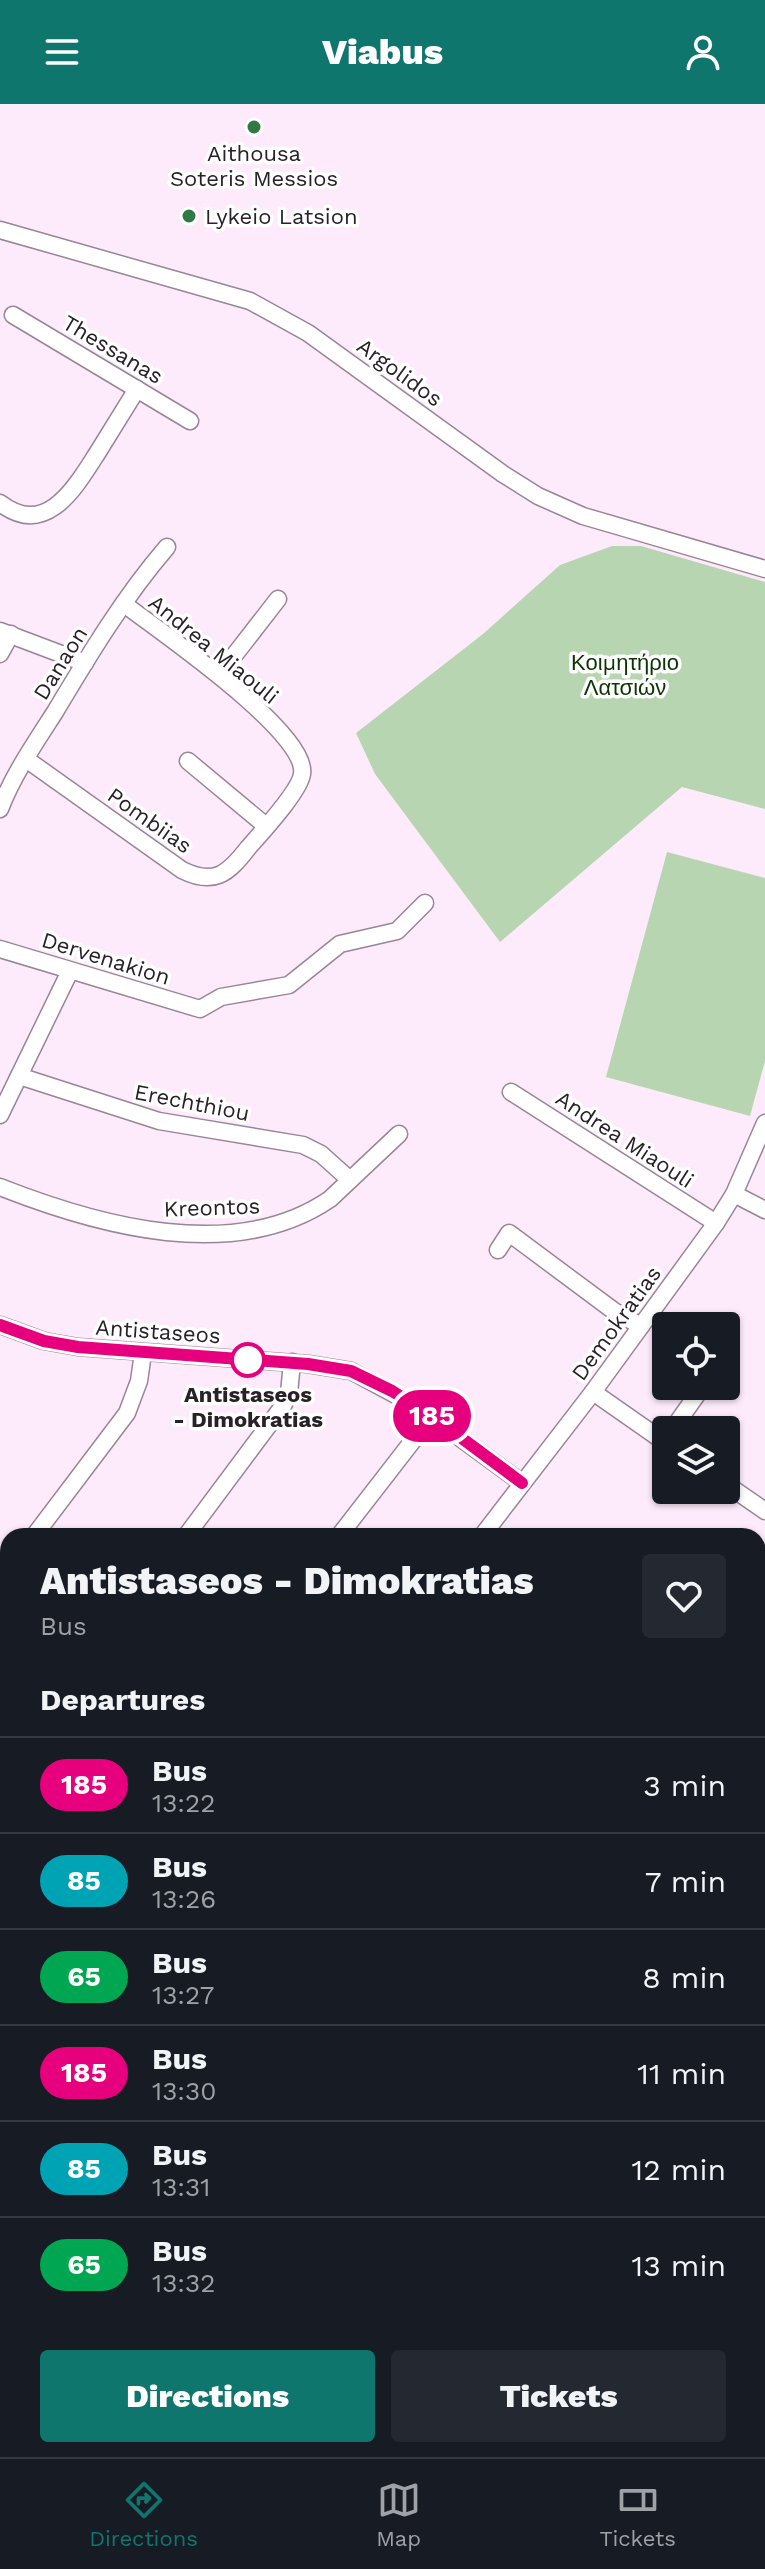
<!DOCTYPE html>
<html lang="en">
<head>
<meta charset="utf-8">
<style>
  :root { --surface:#171b24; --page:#242831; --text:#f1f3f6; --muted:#9ea1a6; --line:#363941; --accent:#0f766e }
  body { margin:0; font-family:"Work Sans",sans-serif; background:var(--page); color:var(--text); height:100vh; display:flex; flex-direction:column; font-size:30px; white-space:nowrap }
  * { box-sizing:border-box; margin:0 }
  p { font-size:26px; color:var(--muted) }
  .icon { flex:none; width:44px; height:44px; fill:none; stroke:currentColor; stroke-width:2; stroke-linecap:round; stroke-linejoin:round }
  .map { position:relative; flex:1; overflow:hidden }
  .sheet { position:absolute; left:0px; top:1424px; width:766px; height:930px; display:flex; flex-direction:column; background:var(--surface); border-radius:24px 24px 0 0; box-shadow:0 2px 6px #0004 }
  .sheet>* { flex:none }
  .badge { padding:0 16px; border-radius:26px; font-size:28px; line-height:52px }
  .buttons { position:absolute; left:652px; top:1208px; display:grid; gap:16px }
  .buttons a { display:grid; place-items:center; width:88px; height:88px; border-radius:8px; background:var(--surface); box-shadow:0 2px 6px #0004; font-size:40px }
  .map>.badge { position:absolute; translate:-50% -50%; box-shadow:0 0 0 4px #fff }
  h2 { padding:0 40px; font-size:30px; line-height:72px }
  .round { display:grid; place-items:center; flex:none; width:84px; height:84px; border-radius:8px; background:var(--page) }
  .head { display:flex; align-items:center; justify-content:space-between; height:136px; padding:0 40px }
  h1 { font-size:38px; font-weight:800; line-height:60px }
  .action { display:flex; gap:16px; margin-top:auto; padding:16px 40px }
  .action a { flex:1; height:92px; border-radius:8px; background:var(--accent); color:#fff; font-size:32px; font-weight:800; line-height:92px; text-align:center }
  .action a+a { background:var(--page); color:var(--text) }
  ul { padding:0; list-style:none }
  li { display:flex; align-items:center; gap:24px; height:96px; padding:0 40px; border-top:2px solid var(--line) }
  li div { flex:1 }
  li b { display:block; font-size:30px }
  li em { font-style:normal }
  li .badge { min-width:88px; font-weight:700; text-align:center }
  header { display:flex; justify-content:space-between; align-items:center; height:104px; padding:0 40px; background:var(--accent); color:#fff; font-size:36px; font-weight:800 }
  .tabs { display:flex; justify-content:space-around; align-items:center; height:112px; border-top:2px solid var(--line); background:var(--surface); font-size:22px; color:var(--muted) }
  .tabs a { display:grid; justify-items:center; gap:4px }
  .tabs .selected { color:var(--accent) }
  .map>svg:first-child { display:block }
  .green { fill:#b8d5b2 }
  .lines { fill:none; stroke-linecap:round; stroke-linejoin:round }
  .stream { stroke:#6abcbc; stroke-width:4 }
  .minor-casing { stroke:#998597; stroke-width:19 }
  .minor { stroke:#fff; stroke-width:16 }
  .line-casing { stroke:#fff; stroke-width:18 }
  .line { stroke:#e6007e; stroke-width:12 }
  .poi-dot { fill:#307844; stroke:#fff; stroke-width:3 }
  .stop-dot { fill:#fff; stroke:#e6007e; stroke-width:4 }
  .labels { text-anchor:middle; stroke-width:7; stroke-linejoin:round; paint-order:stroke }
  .poi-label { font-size:22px; fill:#292128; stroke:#fff }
  .street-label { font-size:22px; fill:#292128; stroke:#fff }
  .park-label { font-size:22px; fill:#0c3503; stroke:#fff }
  .stop-label { font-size:22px; font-weight:bold; fill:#292128; stroke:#fff }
</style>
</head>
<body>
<header><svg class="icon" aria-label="menu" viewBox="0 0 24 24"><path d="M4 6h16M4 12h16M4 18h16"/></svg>Viabus<svg class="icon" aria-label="person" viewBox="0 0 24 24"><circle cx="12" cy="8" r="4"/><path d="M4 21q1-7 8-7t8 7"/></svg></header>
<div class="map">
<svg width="765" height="2353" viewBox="0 0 765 2353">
  <rect width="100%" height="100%" fill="#fdebfb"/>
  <g class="green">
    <polygon points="612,442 641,442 765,478 765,705 682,683 500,838 375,670 356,629 483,530 560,461"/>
    <polygon points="667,748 765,774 765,957 750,1012 606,973"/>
  </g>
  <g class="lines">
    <g class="stream">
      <polyline points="758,1920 765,1919"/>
      <polyline points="175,2346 175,2353"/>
    </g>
    <defs>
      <g id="minor">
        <polyline points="0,126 250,197 308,229 503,370 538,392 583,412 765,465"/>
        <polyline points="13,211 190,317"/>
        <path d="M0,399C47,435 76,382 98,348C111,327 124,306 137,285"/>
        <polyline points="0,527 85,559"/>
        <polyline points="0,550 11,530"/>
        <polyline points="219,571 278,495"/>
        <path d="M26,655L182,766C214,782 228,770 248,744C261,729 300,687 302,670C309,629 158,526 124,500"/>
        <polyline points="188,657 266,722"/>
        <path d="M0,705C13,671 35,639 55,608C89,551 124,493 167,443"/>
        <polyline points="0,845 200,905 221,893 289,881 340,840 397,827 425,799"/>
        <polyline points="19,972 159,1017 303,1041 321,1050 350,1076"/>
        <polyline points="511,988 716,1119"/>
        <polyline points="0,1011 70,867"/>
        <path d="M0,1083C99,1122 235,1160 330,1095L399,1030"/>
        <polyline points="734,1090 765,1106"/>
        <polyline points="498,1146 509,1129 614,1207 641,1222"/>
        <polyline points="0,1221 44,1237 78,1243 308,1260 351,1267 418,1303 522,1379"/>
        <polyline points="593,1288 666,1339"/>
        <polyline points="672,1326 703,1282"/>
        <polyline points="726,1380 765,1407"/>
        <polyline points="34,1432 127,1309 139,1277 143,1249"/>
        <polyline points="186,1432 283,1302 289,1289 292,1258"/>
        <polyline points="339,1432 432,1312"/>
        <polyline points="482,1432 593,1288 716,1119 734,1090 765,1019"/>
        <polyline points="758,1552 765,1557"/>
        <polyline points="758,1709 765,1701"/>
        <polyline points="0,1710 8,1698"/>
        <polyline points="758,1890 765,1886"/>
        <polyline points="0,1921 8,1920"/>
        <polyline points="758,2064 765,2056"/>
        <polyline points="758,2122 765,2129"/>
        <polyline points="758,2320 765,2319"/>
        <polyline points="371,2346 372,2353"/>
        <polyline points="508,2346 510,2351"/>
        <polyline points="683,2346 688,2353"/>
        <polyline points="0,2351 8,2343"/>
        <polyline points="625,2353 657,2346"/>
      </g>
    </defs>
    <use href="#minor" class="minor-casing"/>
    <use href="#minor" class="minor"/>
  </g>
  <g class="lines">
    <defs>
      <polyline id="line" points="0,1221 44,1237 78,1243 308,1260 351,1267 392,1287 432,1312 522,1379"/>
    </defs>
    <use href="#line" class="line-casing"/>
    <use href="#line" class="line"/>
  </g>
  <g class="poi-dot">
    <circle cx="254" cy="23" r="8"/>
    <circle cx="189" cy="112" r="8"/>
  </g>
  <circle class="stop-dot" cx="248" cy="1256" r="16"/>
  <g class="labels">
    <g class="poi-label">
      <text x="254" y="57">Aithousa<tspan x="254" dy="25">Soteris Messios</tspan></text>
      <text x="205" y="120" text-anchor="start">Lykeio Latsion</text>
    </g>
    <g class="street-label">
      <text transform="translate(113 245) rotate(31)" y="8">Thessanas</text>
      <text transform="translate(400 268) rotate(36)" y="8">Argolidos</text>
      <text transform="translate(214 545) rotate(39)" y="8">Andrea Miaouli</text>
      <text transform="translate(60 559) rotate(-58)" y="8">Danaon</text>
      <text transform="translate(150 716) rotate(35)" y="8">Pombiias</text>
      <text transform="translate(106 854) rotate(17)" y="8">Dervenakion</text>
      <text transform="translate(192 998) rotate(11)" y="8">Erechthiou</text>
      <text transform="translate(625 1035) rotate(33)" y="8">Andrea Miaouli</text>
      <text transform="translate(212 1103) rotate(-2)" y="8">Kreontos</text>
      <text transform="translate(616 1219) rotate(-54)" y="8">Demokratias</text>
      <text transform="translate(158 1227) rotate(4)" y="8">Antistaseos</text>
    </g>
    <g class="park-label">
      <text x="625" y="566">Κοιμητήριο<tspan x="625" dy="25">Λατσιών</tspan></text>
    </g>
    <g class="stop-label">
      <text x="248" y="1298">Antistaseos<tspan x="248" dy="25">- Dimokratias</tspan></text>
    </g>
  </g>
</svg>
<div class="buttons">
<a><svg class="icon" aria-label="locate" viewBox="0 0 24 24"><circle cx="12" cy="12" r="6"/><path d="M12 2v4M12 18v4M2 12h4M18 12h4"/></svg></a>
<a><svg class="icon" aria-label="layers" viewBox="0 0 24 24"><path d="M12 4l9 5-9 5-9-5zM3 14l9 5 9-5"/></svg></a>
</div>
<b class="badge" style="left:432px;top:1312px;background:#e6007e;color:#fff">185</b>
<section class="sheet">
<div class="head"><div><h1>Antistaseos - Dimokratias</h1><p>Bus</p></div><a class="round"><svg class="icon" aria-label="heart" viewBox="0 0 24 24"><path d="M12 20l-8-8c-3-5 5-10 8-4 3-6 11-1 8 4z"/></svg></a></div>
<h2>Departures</h2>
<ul>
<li><span class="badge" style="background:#e6007e;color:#fff">185</span><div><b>Bus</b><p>13:22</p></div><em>3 min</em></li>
<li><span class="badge" style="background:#00a3b4;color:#fff">85</span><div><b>Bus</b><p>13:26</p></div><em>7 min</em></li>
<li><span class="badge" style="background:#00a651;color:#fff">65</span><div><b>Bus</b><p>13:27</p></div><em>8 min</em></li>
<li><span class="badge" style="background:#e6007e;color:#fff">185</span><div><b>Bus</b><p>13:30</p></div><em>11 min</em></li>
<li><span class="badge" style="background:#00a3b4;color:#fff">85</span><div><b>Bus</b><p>13:31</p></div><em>12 min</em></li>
<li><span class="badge" style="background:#00a651;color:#fff">65</span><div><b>Bus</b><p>13:32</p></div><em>13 min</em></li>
</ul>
<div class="action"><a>Directions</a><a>Tickets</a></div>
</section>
</div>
<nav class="tabs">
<a class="selected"><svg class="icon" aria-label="directions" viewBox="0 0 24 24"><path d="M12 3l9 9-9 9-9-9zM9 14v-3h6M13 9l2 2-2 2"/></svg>Directions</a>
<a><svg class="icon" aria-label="map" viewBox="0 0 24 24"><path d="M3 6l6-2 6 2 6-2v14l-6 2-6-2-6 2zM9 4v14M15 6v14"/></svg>Map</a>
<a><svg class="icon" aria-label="tickets" viewBox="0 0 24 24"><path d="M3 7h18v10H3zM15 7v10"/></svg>Tickets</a>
</nav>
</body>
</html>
